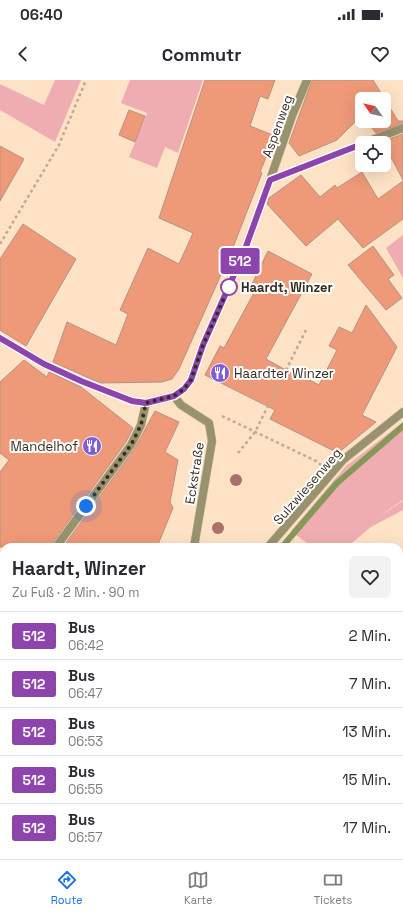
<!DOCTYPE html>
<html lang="de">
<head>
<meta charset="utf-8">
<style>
  :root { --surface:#fff; --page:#f2f2f3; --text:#2b2b33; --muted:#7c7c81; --line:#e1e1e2; --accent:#1a73e8 }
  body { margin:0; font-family:"Space Grotesk",sans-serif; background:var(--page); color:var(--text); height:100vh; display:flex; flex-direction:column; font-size:15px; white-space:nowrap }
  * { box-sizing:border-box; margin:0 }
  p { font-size:13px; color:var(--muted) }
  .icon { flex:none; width:22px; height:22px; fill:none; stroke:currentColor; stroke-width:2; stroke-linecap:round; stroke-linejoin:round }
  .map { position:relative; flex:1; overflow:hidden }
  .drawer { position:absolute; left:0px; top:463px; width:403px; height:316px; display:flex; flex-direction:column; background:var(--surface); border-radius:12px 12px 0 0; box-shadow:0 4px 16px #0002 }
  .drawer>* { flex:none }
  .badge { padding:0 8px; border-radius:3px; font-size:14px; line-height:26px }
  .needle { width:26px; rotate:304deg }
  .buttons { position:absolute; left:355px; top:12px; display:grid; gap:8px }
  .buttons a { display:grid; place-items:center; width:36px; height:36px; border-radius:6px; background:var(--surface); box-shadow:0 4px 16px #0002; font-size:20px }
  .you { position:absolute; width:20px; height:20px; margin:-10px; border:3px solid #fff; border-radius:50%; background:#1a73e8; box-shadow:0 0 0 6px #1a73e833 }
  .map>.badge { position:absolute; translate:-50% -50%; box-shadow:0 0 0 2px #fff }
  .round { display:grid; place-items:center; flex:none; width:42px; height:42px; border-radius:6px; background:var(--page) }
  .summary { display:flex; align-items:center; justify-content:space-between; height:68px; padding:0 12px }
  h1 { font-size:19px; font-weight:700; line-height:30px }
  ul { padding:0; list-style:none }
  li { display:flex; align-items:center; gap:12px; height:48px; padding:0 12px; border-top:1px solid var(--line) }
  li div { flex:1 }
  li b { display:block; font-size:15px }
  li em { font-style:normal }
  li .badge { min-width:44px; font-weight:700; text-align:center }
  .status { display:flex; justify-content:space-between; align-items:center; height:28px; padding:0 20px; background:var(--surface); direction:ltr }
  .status svg { height:11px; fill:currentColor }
  header { display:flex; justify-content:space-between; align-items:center; height:52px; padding:0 12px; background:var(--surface); font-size:18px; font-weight:700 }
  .menu { display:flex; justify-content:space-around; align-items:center; height:56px; border-top:1px solid var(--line); background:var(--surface); font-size:11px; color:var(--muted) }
  .menu a { display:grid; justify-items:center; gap:2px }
  .menu .on { color:var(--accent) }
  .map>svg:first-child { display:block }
  .green { fill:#efadb1 }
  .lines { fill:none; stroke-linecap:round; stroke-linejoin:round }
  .stream { stroke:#86975a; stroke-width:6 }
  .building { fill:#ee9978; stroke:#b69183 }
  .service-casing { stroke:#d9c1a7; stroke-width:9 }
  .minor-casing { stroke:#d9c1a7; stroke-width:9 }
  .tertiary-casing { stroke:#d9c1a7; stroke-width:9 }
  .path { stroke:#c0aa93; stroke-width:2.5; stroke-dasharray:3 3; stroke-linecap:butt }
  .service { stroke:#99926e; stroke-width:8 }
  .minor { stroke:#99926e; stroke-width:8 }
  .tertiary { stroke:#99926e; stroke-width:8 }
  .tree { fill:#a9706c }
  .line-casing { stroke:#fff; stroke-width:9 }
  .line { stroke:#8e44ad; stroke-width:6 }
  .walk { stroke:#362c21; stroke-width:4; stroke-dasharray:0 7.2 }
  .stop-dot { fill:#fff; stroke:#8e44ad; stroke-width:2 }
  .labels { text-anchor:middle; stroke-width:4; stroke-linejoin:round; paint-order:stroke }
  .street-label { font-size:13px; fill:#362c21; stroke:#fff }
  .stop-label { font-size:13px; font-weight:bold; fill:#362c21; stroke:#fff; text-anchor:start }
  .poi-label { font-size:13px; fill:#362c21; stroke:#fff; text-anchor:start }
</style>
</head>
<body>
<div class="status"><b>06:40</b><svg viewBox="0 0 49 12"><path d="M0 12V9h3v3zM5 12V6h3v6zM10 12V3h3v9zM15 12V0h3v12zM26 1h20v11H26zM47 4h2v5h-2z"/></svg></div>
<header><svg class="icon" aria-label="back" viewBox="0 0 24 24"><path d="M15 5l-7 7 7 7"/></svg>Commutr<svg class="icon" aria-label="heart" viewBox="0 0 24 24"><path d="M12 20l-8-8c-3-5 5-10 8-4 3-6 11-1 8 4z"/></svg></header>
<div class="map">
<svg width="403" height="779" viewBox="0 0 403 779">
  <rect width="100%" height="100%" fill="#fde2c5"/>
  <g class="green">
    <polygon points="55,0 81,0 55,62 0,30 0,4 44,25"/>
    <polygon points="130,0 203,0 178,73 165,67 157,88 129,77 147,33 121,23"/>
    <polygon points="403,155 403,198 386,168"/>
    <polygon points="403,342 403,420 373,440 403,421 403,430 371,447 347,467 312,467 291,451 346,386"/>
    <polygon points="297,775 394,775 399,779 293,779"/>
  </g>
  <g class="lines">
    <polyline class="stream" points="282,467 337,403 403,346"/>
  </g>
  <g class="building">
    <polygon points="205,0 275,0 268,19 260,16 250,46 275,56 260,92 262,93 232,170 179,289 172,299 162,302 100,303 53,282 67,242 116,265 128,234 120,230 148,168 179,184 193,153 159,138"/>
    <polygon points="312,0 373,0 398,41 403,41 403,43 376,53 366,41 384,41 384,19 362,19 362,37 361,36 337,60 299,76 289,63"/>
    <polygon points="129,30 145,36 135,62 119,55"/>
    <polygon points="403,54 403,100 384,64 384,61"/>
    <polygon points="0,66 24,79 0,121"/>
    <polygon points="362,92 378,119 403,101 403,139 363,168 338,139 306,166 267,124 269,118 301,95 320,117 335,105 337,108"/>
    <polygon points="23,144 76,179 26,266 0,250 0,179"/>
    <polygon points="373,166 394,195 388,199 402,218 386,230 348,185"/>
    <polygon points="268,171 312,194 266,279 293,294 294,292 319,305 337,270 329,266 339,247 352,253 366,225 397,267 362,335 376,342 338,373 270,339 275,330 205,295 220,266 224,268 256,209 251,206"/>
    <polygon points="24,280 47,297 49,292 81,307 133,348 126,362 52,464 51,467 0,467 0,392 9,380 0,373 0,302"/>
    <polygon points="155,331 179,342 165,372 178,380 170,422 173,428 157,467 63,467 135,368"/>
  </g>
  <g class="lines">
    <defs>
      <polyline id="service" points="268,467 343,380 403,332"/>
      <g id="minor">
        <polyline points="270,100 292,36 307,0"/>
        <polyline points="174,316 181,325 209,343 212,361 194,467"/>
        <polyline points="56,467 131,365 141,345 146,323"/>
        <polyline points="0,540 4,534"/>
        <polyline points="399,770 403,773"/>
        <polyline points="115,779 118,775"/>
      </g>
      <g id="tertiary">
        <polyline points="364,63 403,48"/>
        <polyline points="0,258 44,284 81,301 132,321 146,323 174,316 184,309 191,300 203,265 244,172 270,100 362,64"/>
      </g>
    </defs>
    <use href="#service" class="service-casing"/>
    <use href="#minor" class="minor-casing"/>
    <use href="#tertiary" class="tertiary-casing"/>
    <g class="path">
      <polyline points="0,164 59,65 86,0"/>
      <polyline points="222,336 316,381 321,385"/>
      <polyline points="238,373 255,352 307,248"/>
    </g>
    <use href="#service" class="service"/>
    <use href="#minor" class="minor"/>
    <use href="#tertiary" class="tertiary"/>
  </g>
  <g class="tree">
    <circle cx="236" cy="400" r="6"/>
    <circle cx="218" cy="448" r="6"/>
  </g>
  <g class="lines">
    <defs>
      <polyline id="line" points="0,258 44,284 81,301 132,321 146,323 174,316 184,309 191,300 203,265 244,172 270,100 362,64"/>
    </defs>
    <use href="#line" class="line-casing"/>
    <use href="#line" class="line"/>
    <polyline class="walk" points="86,426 131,365 141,345 146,323 174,316 184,309 191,300 203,265 229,207"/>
  </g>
  <defs>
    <symbol id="restaurant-disc" viewBox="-11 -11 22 22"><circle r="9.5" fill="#7d5dd8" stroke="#fff"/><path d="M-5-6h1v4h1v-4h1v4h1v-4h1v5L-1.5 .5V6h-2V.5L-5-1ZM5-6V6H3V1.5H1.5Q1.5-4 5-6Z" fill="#fff"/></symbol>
  </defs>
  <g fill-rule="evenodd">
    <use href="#restaurant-disc" x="209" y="282" width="22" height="22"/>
    <use href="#restaurant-disc" x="81" y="355" width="22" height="22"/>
  </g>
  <circle class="stop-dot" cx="229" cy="207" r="8"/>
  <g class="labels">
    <g class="street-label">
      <text transform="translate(277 46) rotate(-70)" y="5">Aspenweg</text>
      <text transform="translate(194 393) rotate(-81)" y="5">Eckstraße</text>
      <text transform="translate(307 406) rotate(-49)" y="5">Sulzwiesenweg</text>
    </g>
    <g class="stop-label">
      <text x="241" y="212">Haardt, Winzer</text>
    </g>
    <g class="poi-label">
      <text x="234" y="298">Haardter Winzer</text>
      <text x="78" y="371" text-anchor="end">Mandelhof</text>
    </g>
  </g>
</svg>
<div class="buttons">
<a><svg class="needle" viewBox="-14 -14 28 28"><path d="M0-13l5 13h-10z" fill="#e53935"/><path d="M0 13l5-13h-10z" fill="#7c7c81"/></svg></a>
<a><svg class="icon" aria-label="locate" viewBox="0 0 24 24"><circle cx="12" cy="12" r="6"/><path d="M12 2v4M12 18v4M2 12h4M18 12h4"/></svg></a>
</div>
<div class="you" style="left:86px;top:426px"></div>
<b class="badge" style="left:240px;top:181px;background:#8e44ad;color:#fff">512</b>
<section class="drawer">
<div class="summary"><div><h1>Haardt, Winzer</h1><p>Zu Fuß · 2 Min. · 90 m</p></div><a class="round"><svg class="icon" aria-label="heart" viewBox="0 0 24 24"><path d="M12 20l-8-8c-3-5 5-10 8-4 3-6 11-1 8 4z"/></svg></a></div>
<ul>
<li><span class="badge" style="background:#8e44ad;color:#fff">512</span><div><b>Bus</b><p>06:42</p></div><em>2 Min.</em></li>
<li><span class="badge" style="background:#8e44ad;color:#fff">512</span><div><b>Bus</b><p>06:47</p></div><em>7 Min.</em></li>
<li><span class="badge" style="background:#8e44ad;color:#fff">512</span><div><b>Bus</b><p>06:53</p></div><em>13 Min.</em></li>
<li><span class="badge" style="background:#8e44ad;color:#fff">512</span><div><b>Bus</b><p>06:55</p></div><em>15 Min.</em></li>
<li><span class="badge" style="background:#8e44ad;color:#fff">512</span><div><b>Bus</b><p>06:57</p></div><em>17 Min.</em></li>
</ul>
</section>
</div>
<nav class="menu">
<a class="on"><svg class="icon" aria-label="directions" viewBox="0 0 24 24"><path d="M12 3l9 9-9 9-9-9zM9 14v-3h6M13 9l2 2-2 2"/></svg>Route</a>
<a><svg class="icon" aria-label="map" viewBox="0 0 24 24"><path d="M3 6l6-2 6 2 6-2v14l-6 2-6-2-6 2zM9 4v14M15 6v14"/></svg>Karte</a>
<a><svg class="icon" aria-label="tickets" viewBox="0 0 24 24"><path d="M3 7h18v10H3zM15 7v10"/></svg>Tickets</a>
</nav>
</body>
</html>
